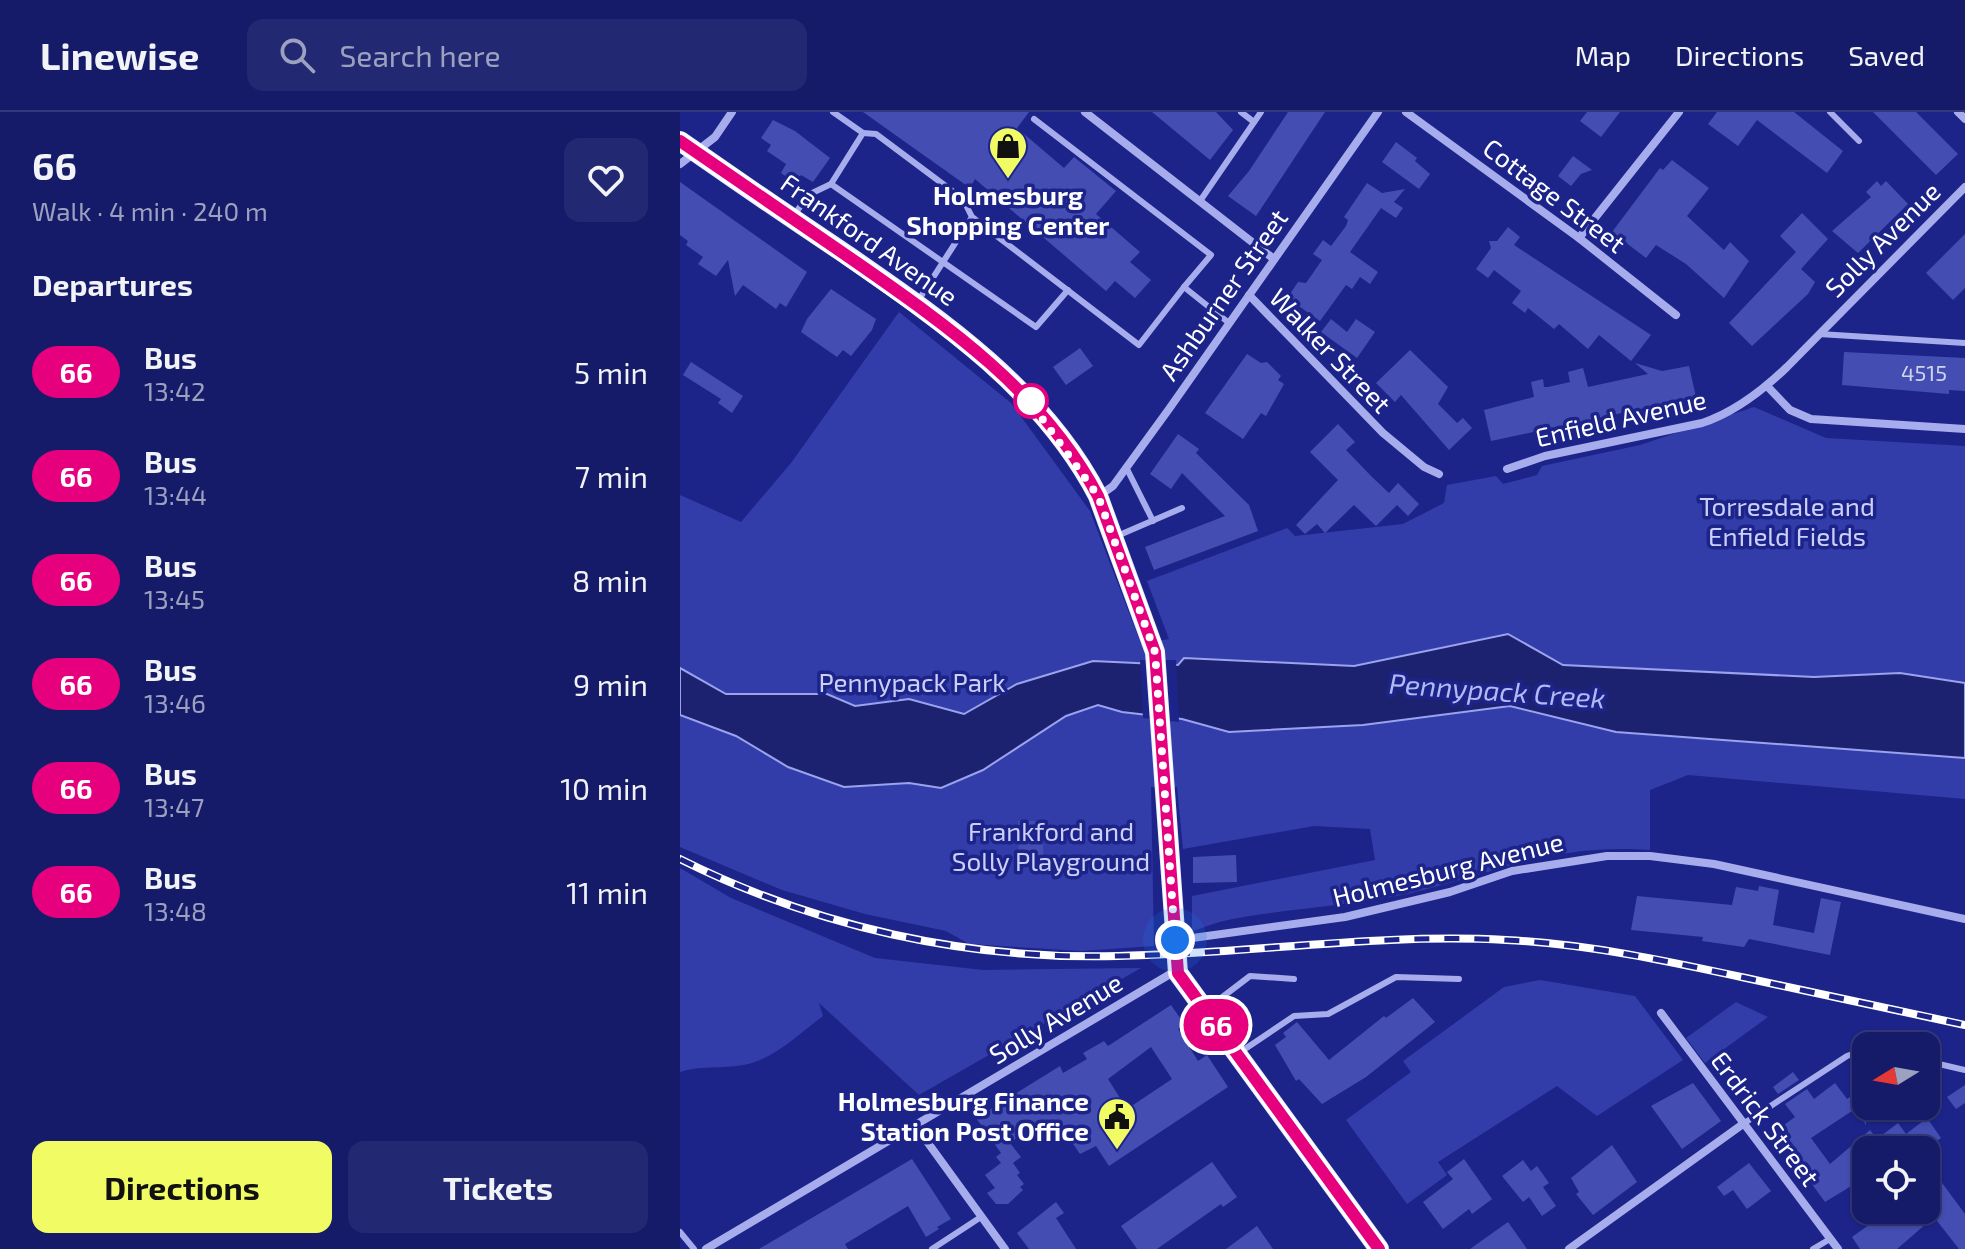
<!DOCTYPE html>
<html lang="en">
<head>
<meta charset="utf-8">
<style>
  :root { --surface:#151b68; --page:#222871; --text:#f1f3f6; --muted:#9da1c0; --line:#34397c; --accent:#f1fc65 }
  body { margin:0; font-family:"Exo 2",sans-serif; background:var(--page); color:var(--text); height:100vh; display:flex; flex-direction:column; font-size:30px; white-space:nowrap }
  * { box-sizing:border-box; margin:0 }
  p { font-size:26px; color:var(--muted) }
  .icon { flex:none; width:44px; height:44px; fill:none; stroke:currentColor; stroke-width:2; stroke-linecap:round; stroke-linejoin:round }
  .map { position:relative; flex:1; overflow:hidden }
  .side { display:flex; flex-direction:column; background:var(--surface); width:680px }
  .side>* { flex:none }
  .badge { padding:0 16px; border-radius:26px; font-size:28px; line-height:52px }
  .needle { width:52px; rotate:259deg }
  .controls { position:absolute; left:1172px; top:920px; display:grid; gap:16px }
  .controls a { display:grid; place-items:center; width:88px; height:88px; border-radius:16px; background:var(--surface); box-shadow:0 2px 6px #0004,0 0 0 2px var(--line); font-size:40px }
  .you { position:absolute; width:40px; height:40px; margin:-20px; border:6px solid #fff; border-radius:50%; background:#1a73e8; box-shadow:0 0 0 12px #1a73e833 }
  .map>.badge { position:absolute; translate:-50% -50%; box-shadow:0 0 0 4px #fff }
  h2 { padding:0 32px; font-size:30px; line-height:72px }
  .round { display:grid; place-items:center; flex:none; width:84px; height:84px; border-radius:16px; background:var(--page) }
  .headline { display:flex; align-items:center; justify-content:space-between; height:136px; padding:0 32px }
  h1 { font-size:38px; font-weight:700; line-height:60px }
  .primary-button { display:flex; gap:16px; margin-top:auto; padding:16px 32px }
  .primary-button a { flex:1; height:92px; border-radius:16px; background:var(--accent); color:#111; font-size:32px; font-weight:700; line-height:92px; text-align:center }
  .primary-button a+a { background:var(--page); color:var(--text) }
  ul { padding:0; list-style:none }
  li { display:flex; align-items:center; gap:24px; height:104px; padding:0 32px }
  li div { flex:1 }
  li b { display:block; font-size:30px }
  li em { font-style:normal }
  li .badge { min-width:88px; font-weight:700; text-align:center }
  header { display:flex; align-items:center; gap:48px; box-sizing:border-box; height:112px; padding:0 40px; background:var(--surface); border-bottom:2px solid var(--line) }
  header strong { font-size:38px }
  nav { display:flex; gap:44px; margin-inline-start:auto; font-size:28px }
  .search { width:560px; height:72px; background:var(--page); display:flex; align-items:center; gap:20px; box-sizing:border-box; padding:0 28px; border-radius:16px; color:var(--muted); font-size:30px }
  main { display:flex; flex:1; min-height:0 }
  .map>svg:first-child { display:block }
  .green { fill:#333daa; fill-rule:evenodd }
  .water { fill:#1d2270; stroke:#9aa3ee; stroke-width:2 }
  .pier { fill:#1c248a }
  .building { fill:#444eb2; fill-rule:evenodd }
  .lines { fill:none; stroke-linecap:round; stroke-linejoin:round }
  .lane { stroke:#a7adec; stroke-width:6 }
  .street { stroke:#a7adec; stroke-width:8 }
  .primary { stroke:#ecedff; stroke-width:20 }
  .rail-casing { stroke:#fff; stroke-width:8 }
  .rail { stroke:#1c248a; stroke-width:5; stroke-dasharray:15; stroke-linecap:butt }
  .line-casing { stroke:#fff; stroke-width:18 }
  .line { stroke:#e6007e; stroke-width:12 }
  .walk { stroke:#fff; stroke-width:8; stroke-dasharray:0 14.4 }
  .stop-dot { fill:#fff; stroke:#e6007e; stroke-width:4 }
  .labels { text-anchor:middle; stroke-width:7; stroke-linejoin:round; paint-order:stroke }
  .number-label { font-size:22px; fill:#d0d3ec }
  .poi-label { font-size:26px; font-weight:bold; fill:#fff; stroke:#1c248a }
  .street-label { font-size:26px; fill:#fff; stroke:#1c248a }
  .park-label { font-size:26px; fill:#ccd0f9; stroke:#1c248a }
  .water-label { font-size:28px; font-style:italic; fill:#b3b9f3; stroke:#1c248a }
</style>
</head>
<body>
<header>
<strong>Linewise</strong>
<div class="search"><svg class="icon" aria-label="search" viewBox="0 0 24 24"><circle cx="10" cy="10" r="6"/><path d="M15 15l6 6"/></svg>Search here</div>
<nav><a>Map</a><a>Directions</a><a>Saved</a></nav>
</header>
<main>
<section class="side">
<div class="headline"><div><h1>66</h1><p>Walk · 4 min · 240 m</p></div><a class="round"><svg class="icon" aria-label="heart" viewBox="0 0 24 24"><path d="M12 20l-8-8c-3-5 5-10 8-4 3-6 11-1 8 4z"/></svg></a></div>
<h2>Departures</h2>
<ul>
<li><span class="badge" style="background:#e6007e;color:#fff">66</span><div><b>Bus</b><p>13:42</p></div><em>5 min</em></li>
<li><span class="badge" style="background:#e6007e;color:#fff">66</span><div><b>Bus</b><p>13:44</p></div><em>7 min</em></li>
<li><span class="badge" style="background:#e6007e;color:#fff">66</span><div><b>Bus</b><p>13:45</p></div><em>8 min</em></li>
<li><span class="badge" style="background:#e6007e;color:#fff">66</span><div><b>Bus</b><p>13:46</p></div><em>9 min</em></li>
<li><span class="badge" style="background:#e6007e;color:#fff">66</span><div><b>Bus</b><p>13:47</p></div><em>10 min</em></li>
<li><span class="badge" style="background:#e6007e;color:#fff">66</span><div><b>Bus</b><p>13:48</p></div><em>11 min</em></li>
</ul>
<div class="primary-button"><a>Directions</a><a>Tickets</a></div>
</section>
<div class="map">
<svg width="1285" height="1137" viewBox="0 0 1285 1137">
  <rect width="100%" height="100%" fill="#1c248a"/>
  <g class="green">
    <path d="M219,200L331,291L410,399L461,532L489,527L467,469L607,416L615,424L723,412L764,391L767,373L816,364L823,372L857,363L862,354L960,333L1074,295L1146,326L1285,334V687L1008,663L970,678V738C872,731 818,761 727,782C669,794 611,796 553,807C539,809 526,815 512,819V784L695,748L690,717L634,714L503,737L497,675H471L474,834L401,839L289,832L266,819L185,802L102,778L0,735V383L61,410L111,351ZM1064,620L1197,639L969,622Z"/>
    <path d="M0,756L51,786L195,846L303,858L461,856L239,983L139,891L143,904C120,921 92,949 63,953C41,957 22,953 0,960Z"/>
    <polygon points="860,868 955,884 1003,948 917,1004 877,974 758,1050 767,1063 727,1092 666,1008 731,960 723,949 824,875"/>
    <polygon points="1056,890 1088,905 1025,951 1006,926"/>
  </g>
  <polygon class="water" points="828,522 883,553 1134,565 1220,561 1285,571 1285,646 936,620 830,594 683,613 549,620 502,607 442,600 418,593 386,604 303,658 261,676 229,671 164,675 108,655 56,624 0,603 0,556 46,582 147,582 175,594 229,587 284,602 337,572 413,549 498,553 504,546 674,554"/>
  <polygon class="pier" points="460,548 496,548 499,610 463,606"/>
  <g class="building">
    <polygon points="183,0 349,0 337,16 384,56 394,45 436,79 416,102 460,140 450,150 471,168 455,186 435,169 426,179 295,67 290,76"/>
    <polygon points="472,0 536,0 553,18 530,48"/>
    <polygon points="608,0 645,0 576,104 548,84 569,59"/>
    <polygon points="907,0 940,0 921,25 900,9"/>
    <polygon points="1037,0 1114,0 1163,39 1147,61 1077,8 1058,34 1028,12"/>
    <polygon points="1193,0 1236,0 1278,42 1256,63"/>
    <polygon points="93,8 115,19 150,46 133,70 121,63 114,70 101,61 106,52 87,39 91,33 81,26"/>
    <polygon points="716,30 737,46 735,49 750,62 739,77 702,50"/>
    <polygon points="893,44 912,58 901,62 891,74 878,64"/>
    <polygon points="992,48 1029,76 1007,104 1044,138 1050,130 1069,149 1044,186 1006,152 976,133 966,146 932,120 980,56 983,58"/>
    <polygon points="1197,69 1201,74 1206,69 1228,92 1178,141 1152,119 1191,85 1186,80"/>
    <polygon points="0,70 127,160 106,195 100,191 96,197 63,173 55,184 48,148 36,164 18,152 23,145 6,133 8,129 0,123"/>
    <polygon points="687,71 702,81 725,77 714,90 723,96 716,106 701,96 670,140 698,160 690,172 680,165 672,177 666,173 640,209 613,190 610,182 618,170 626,171 642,148 633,142 643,128 651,134 666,114 668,108 664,105"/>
    <polygon points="1122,101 1148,127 1121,157 1135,170 1128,182 1072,234 1049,211 1116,140 1100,124"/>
    <polygon points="828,115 840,125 834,133 971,223 951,249 919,223 908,237 879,212 874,217 848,196 845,201 832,191 841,179 814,158 808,166 796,157 811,136 809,129 817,129"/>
    <polygon points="1285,122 1285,176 1273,188 1246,161"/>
    <polygon points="151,177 196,207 192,218 171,244 163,238 157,245 121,220 127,207"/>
    <polygon points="651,207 667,220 676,207 695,220 677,246 641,220"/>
    <polygon points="400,236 413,254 386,273 373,255"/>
    <polygon points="730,238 768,275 758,292 777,311 783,306 792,316 769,338 721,283 715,290 696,271"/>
    <polygon points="1164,240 1285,246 1285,279 1269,278 1269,282 1162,273"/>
    <polygon points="567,242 581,251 587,250 601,264 598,268 604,272 586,304 581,301 563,327 525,301"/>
    <polygon points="11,250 63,284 52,301 38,291 41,287 3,263"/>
    <polygon points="955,251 982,259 1009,254 1016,285 811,329 804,298 854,285 851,270 863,267 864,275 868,275 890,270 888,260 903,256 908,275 968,262"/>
    <polygon points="658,312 675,330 666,338 692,365 709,381 718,371 739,392 728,404 717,393 696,414 674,393 645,421 637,412 625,422 616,413 658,368 630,340"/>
    <polygon points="498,322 519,337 516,341 569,393 578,419 474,458 465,435 545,404 502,361 491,377 470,362"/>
    <polygon points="338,709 362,709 364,754 339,754"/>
    <polygon points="556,743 557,770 513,771 513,745"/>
    <polygon points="1079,774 1099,778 1093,813 1134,821 1141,786 1161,790 1150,843 1069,827 1064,835 1022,829 1023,825 951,818 957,784 1052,793 1056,775 1078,779"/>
    <polygon points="733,886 755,910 686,965 642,992 619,967 616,969 595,933 606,925 603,921 617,910 649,948 704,904 706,906"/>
    <path d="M491,893L505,913L498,917L518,949L527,943L548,975L429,1054L416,1034L400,1042L384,1019L377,1023L368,1007L355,1017L353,1014L330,1031L341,1045L333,1051L340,1061L337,1063L344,1072L340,1075L343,1078L328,1092H316L307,1081L315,1076L305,1063L321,1051L316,1045L321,1041L296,1006L380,954L383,961L407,947L403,941L424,929L428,934ZM471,935L492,967L447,997L428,967Z"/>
    <polygon points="1113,960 1119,968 1098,982 1093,975"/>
    <polygon points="1013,971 1041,1009 1002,1037 971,994"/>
    <polygon points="1155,971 1167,987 1186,974 1186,1013 1175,997 1131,1026 1150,1052 1190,1018 1197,1027 1218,1011 1226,1022 1247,1006 1261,1026 1245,1038 1186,1038 1186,1065 1145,1090 1094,1020 1115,1005 1105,992 1127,977 1134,987"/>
    <polygon points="1285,973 1285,991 1276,997 1267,985"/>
    <polygon points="932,1033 957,1070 913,1103 896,1082 899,1080 891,1066"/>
    <polygon points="232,1047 271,1107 257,1115 259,1117 246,1125 228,1094 165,1132 168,1137 79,1137"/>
    <polygon points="784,1047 812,1087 792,1102 789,1097 763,1117 743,1090 773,1067 767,1060"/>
    <polygon points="843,1048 851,1059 857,1054 869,1071 863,1075 876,1094 862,1104 849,1085 843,1090 822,1064"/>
    <polygon points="532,1050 557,1085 543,1095 541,1092 477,1137 457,1137 441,1114"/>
    <polygon points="1069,1051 1091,1079 1067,1097 1053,1078 1044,1084 1037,1075"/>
    <polygon points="1254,1060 1285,1102 1285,1137 1279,1137 1254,1105 1217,1137 1180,1137 1172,1125 1193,1110 1195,1113 1215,1098 1246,1098 1246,1066"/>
    <polygon points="376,1090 384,1101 376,1106 396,1137 349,1137 337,1121"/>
    <polygon points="828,1110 847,1137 790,1137"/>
    <polygon points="577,1114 593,1137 546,1137"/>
  </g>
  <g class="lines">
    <g class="lane">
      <polyline points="153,0 183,21 151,72 356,215 388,178"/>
      <polyline points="561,0 574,10"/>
      <polyline points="1150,0 1179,29"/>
      <polyline points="354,7 531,143 504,175 549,211"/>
      <polyline points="183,21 196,22 283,87 292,105"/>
      <polyline points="520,89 581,0"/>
      <polyline points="115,102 128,83 151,72"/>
      <polyline points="238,189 292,105 459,233 504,175"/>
      <polyline points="1139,222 1285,231"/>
      <polyline points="446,355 473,409"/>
      <polyline points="437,424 502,396"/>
      <polyline points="528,896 570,864 614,867"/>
      <polyline points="559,941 614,904 648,902 716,865 779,867"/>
      <polyline points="1246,949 1285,958"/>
      <polyline points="1063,1012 1167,944 1186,937"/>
      <polyline points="0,1120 14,1137"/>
      <polyline points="252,1137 301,1105"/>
      <polyline points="1133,1137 1150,1127"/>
    </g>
    <g class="street">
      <polyline points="405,0 594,147"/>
      <polyline points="726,0 899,126 996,203"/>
      <polyline points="1278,0 1285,7"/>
      <polyline points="0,52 35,25 52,0"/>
      <polyline points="899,126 999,0"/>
      <polyline points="569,183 703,321 744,355 759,362"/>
      <polyline points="1087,274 1110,298 1131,307 1285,317"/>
      <path d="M827,357L865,344L1022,311C1053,301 1083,278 1107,255L1285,75"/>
      <polyline points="419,384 433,374 489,297 698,0"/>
      <polyline points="498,828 665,805 770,780 832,759 927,744 970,744 1034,752 1285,807"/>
      <polyline points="981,901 1158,1137"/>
      <polyline points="235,1013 325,1137"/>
      <polyline points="26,1137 497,858"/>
      <polyline points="889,1137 1063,1012"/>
    </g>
    <path class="primary" d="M0,29C53,66 107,103 161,139C258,206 362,276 418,384L475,540L498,861L699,1137"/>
    <defs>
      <path id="rail" d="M0,747C136,815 286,848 438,844C568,842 696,821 826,828C908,832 987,849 1066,866C1139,882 1212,897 1285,913"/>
    </defs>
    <use href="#rail" class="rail-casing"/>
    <use href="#rail" class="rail"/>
  </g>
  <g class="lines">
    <defs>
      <path id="line" d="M0,29C58,69 117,109 176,150C268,214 364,281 418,384L475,540L498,861L699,1137"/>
    </defs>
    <use href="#line" class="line-casing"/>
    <use href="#line" class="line"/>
    <polyline class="walk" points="351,289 348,287 418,384 475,540 495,828"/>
  </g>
  <defs>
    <symbol id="shop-pin" viewBox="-11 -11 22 30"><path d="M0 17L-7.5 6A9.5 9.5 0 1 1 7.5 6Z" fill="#f1fc65" stroke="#1c248a"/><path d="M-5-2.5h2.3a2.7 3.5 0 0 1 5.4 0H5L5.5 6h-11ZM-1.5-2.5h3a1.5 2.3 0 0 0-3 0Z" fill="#111"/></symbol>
    <symbol id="civic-pin" viewBox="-11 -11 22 30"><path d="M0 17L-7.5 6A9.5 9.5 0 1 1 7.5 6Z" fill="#f1fc65" stroke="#1c248a"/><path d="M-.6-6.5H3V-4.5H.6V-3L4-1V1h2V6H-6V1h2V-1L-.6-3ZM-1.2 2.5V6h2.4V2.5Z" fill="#111"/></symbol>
  </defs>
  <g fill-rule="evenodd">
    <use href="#shop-pin" x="306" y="12" width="44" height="60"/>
    <use href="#civic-pin" x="415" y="983" width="44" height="60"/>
  </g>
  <circle class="stop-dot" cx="351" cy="289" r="16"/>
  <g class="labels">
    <g class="number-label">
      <text x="1244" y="269">4515</text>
    </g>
    <g class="poi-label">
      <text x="328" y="93">Holmesburg<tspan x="328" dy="30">Shopping Center</tspan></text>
      <text x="409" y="999" text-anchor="end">Holmesburg Finance<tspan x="409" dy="30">Station Post Office</tspan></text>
    </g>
    <g class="street-label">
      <text transform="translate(874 84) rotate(37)" y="9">Cottage Street</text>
      <text transform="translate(189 128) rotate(35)" y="9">Frankford Avenue</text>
      <text transform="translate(1203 128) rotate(-45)" y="9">Solly Avenue</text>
      <text transform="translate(544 183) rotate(-55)" y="9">Ashburner Street</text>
      <text transform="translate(650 239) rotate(46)" y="9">Walker Street</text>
      <text transform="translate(941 307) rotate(-13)" y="9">Enfield Avenue</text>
      <text transform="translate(768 758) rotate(-14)" y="9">Holmesburg Avenue</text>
      <text transform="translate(376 907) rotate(-31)" y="9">Solly Avenue</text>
      <text transform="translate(1085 1007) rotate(53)" y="9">Erdrick Street</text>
    </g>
    <g class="park-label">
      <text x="1107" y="404">Torresdale and<tspan x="1107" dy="30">Enfield Fields</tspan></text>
      <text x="232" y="580">Pennypack Park</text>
      <text x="371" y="729">Frankford and<tspan x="371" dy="30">Solly Playground</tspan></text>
    </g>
    <g class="water-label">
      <text transform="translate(817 579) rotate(4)" y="10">Pennypack Creek</text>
    </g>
  </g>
</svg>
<div class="controls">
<a><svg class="needle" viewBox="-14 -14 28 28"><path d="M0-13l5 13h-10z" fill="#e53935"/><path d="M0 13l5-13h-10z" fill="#9da1c0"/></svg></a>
<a><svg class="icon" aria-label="locate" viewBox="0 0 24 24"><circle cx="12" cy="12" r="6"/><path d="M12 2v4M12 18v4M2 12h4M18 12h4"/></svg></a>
</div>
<div class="you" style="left:495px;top:828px"></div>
<b class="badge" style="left:536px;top:913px;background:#e6007e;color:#fff">66</b>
</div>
</main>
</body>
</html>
